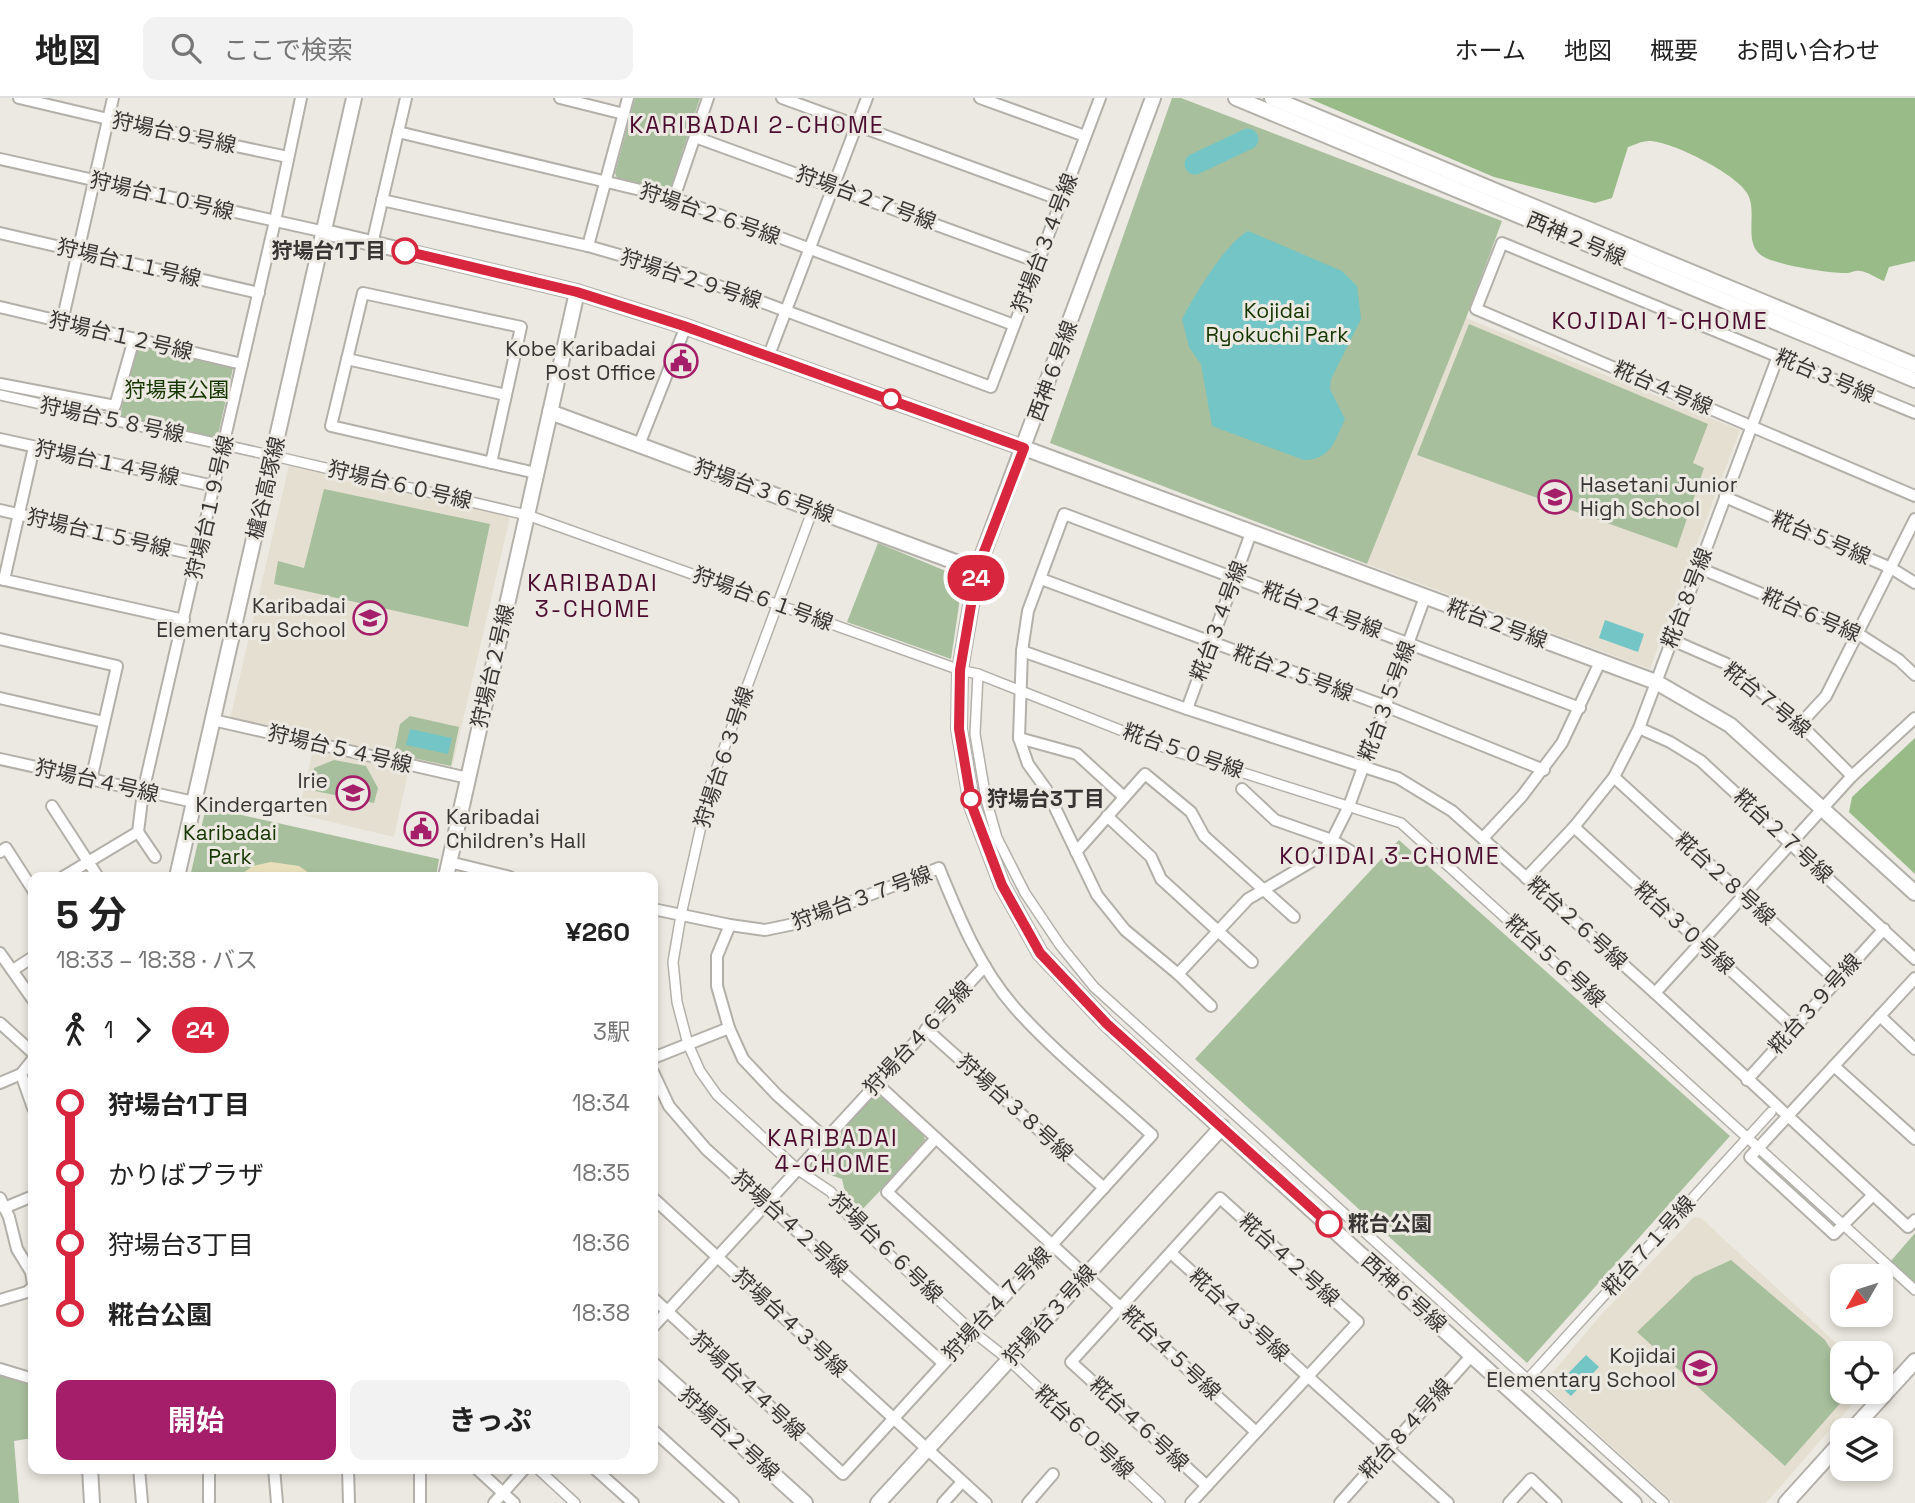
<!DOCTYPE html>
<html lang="ja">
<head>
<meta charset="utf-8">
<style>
  :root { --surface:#fff; --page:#f2f2f2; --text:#222; --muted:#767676; --line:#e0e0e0; --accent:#a41e6a }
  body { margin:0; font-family:"Space Grotesk","Noto Sans JP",sans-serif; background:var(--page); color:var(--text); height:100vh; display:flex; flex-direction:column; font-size:26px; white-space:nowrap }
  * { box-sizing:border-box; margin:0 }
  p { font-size:23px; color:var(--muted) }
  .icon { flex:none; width:38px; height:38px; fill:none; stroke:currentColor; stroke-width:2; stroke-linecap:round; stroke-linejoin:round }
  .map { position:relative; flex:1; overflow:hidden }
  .panel { position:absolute; left:28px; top:774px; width:630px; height:602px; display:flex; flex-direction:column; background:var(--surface); border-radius:14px; box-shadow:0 4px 10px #0003 }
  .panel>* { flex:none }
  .badge { padding:0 14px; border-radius:23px; font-size:24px; line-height:46px }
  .needle { width:46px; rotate:231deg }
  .fabs { position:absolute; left:1830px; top:1166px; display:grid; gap:14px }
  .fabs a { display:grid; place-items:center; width:63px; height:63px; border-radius:14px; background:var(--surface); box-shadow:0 4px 10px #0003; font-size:35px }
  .map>.badge { position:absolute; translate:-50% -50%; box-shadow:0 0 0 4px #fff }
  .legs { display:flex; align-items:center; gap:10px; height:77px; padding:0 28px; font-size:23px }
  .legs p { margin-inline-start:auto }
  .overview { display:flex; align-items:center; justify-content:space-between; height:119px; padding:0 28px }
  h1 { font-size:38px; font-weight:700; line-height:52px }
  .cta { display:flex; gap:14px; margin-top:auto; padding:14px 28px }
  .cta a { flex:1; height:80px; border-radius:14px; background:var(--accent); color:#fff; font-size:28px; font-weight:700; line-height:80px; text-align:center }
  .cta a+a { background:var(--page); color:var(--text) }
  ul { padding:0 28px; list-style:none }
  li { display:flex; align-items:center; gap:24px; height:70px; font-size:26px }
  li i { display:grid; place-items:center; width:10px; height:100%; margin:0 9px; background:currentColor }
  li i::after { content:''; width:18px; height:18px; margin:-9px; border:5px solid; border-radius:50%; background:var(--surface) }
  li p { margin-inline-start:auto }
  li:first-child i { background:linear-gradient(#0000 50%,currentColor 0) }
  li:last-child i { background:linear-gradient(currentColor 50%,#0000 0) }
  header { display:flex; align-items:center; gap:42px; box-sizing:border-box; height:98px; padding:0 35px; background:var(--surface); border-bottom:2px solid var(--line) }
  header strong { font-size:33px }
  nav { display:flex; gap:38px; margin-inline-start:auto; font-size:24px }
  .search { width:490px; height:63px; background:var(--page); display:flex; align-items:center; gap:18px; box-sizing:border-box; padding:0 24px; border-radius:14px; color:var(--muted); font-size:26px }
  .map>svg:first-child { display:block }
  .built { fill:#e5dfd1 }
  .green { fill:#a7bf9c }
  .forest { fill:#98bb88 }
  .sand { fill:#e9e0bb }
  .water { fill:#73c5c6 }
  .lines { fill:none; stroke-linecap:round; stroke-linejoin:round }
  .river { stroke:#73c5c6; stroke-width:21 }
  .pedestrian-casing { stroke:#b3b0aa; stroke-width:12 }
  .minor-casing { stroke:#b3b0aa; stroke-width:14 }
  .tertiary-casing { stroke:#b3b0aa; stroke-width:18 }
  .pedestrian { stroke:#fff; stroke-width:9 }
  .minor { stroke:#fff; stroke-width:10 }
  .tertiary { stroke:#fff; stroke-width:14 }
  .line-1-casing { stroke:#fff; stroke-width:16 }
  .line-1 { stroke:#d7263d; stroke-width:10 }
  .stop-1-dot { fill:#fff; stroke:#d7263d; stroke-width:3.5 }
  .labels { text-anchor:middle; stroke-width:6; stroke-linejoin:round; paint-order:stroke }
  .street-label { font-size:21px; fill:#373634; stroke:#ece9e2 }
  .stop-label { font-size:21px; font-weight:bold; fill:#373634; stroke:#ece9e2; text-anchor:start }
  .park-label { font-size:21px; fill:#163600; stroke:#ece9e2 }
  .poi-label { font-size:21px; fill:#373634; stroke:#ece9e2; text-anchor:end }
  .neighbourhood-label { font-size:23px; letter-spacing:2px; fill:#4b0c2f; stroke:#ece9e2 }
</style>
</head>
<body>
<header>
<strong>地図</strong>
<div class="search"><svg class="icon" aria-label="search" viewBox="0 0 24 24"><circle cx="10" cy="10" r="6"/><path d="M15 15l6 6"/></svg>ここで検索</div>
<nav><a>ホーム</a><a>地図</a><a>概要</a><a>お問い合わせ</a></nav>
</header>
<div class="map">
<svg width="1915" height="1405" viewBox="0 0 1915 1405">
  <rect width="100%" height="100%" fill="#ece9e2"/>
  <g class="built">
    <polygon points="1466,220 1740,332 1650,571 1367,466"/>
    <polygon points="289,367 510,419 452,670 230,621"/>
    <polygon points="313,652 408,674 394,739 298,716"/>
    <polygon points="1694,1119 1701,1120 1847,1255 1843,1255 1843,1293 1864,1293 1766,1405 1674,1405 1543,1286 1601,1217"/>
  </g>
  <g class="green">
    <polygon points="635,0 700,0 671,89 665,94 617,80 615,75"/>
    <polygon points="1172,0 1181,0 1502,123 1466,220 1367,466 1050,345"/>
    <polygon points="1469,226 1708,326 1693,365 1704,370 1677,450 1417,357"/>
    <polygon points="136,243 234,266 217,341 120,318"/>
    <polygon points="324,391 490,426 468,529 274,486 278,463 304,470"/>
    <polygon points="878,445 963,480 951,561 847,524"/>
    <polygon points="410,618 459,629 451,668 394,656 400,626"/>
    <polygon points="334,662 366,668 378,690 374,705 310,692 314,670"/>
    <polygon points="206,709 439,761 436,779 190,779"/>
    <polygon points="1399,742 1730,1038 1527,1265 1195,961"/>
    <polygon points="869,998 882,999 923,1036 926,1045 856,1118 849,1112 842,1081 806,1068"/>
    <polygon points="1915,1135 1915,1187 1890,1164"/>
    <polygon points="1731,1162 1825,1242 1843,1271 1843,1293 1851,1293 1785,1368 1637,1234 1694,1179"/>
    <polygon points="0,1276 33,1286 33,1340 14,1343 19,1405 0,1405"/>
  </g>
  <g class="forest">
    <path d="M1308,0H1915V163L1889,169L1884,183C1876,180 1867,173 1859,173C1856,172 1851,175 1848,175C1832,176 1778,167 1764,159C1741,147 1759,114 1747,95C1736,76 1672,43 1649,43C1642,43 1634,47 1628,49L1612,100L1595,105L1494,79Z"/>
    <polygon points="1915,640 1915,776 1849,714 1852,699"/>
  </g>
  <polygon class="sand" points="271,764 299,768 315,779 237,779 253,768"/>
  <g class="water">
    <path d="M1248,133L1342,173L1357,188L1361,221L1331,281L1330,291L1345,321C1335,342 1331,362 1304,362L1212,328L1201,266L1189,249L1182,221C1196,195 1224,147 1248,133Z"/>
    <polygon points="1605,522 1644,536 1638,554 1599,540"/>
    <polygon points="410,631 452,640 448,656 406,647"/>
    <polygon points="1586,1257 1599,1269 1571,1298 1558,1286"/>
  </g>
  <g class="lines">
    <polyline class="river" points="1195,66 1248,41"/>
    <defs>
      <g id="pedestrian">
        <polyline points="0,297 274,358 527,417 960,572 978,576 1171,652 1401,725 1915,1192"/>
        <polyline points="813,411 710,688 681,817 673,864 677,904 688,946 700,973 717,997 797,1071 831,1094 850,1120 972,1233 1009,1262 1160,1405"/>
        <polyline points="978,576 975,636 986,701 997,740 1025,795 1060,847 1094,889 1664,1405"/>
        <polyline points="1527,1282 1771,1014"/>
        <polyline points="537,1370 575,1405"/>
      </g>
      <g id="minor">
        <polyline points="19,0 108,21 288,59"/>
        <polyline points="560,0 624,16"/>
        <polyline points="782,0 1061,102"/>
        <polyline points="980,0 1085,38"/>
        <polyline points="398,34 674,100 1014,227"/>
        <polyline points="695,39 1038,164"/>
        <polyline points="0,61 325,134"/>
        <polyline points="674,100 708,0"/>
        <polyline points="382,102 588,148 689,177 991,289 1100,0"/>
        <polyline points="0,135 259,195"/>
        <polyline points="372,146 406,0"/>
        <polyline points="588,148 628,0"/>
        <polyline points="0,209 242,266"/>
        <polyline points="62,224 113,0"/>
        <polyline points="769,257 867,0"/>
        <polyline points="347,261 506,297"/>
        <polyline points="0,286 115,308 134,241"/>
        <polyline points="1915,315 1502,145 1476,211 1915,398"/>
        <polyline points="0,341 214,388"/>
        <polyline points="639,347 686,228"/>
        <polyline points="491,365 521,229 363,195 331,328 536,375"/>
        <polyline points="1725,399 1891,470 1915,485"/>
        <polyline points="0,412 198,457"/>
        <polyline points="1699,470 1857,535 1899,562 1915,577"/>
        <polyline points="0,481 184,522"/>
        <polyline points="1041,481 1385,608 1544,672"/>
        <polyline points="4,482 34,349"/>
        <polyline points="1425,499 1349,708 1332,742 1314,762 1248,801 1178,876 1125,832 1097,797 1046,691 1028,666 1019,640 1022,553 1028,513 1064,416 1580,610"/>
        <polyline points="0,541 117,568 91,682"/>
        <polyline points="1672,542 1727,566 1800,626 1852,678"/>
        <polyline points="1022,553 1187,611 1398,680 1452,713 1655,895 1908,1129 1915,1122"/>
        <polyline points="0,600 104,624"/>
        <polyline points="1187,611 1251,435"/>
        <polyline points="213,622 468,680"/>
        <polyline points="1800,626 1826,598 1915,421"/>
        <polyline points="1639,630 1670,644 1701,663 1915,861"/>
        <polyline points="1019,640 1077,656 1124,699"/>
        <polyline points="0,661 194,704"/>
        <polyline points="1614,679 1837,883"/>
        <polyline points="1242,691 1275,722 1332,742 1357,757"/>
        <polyline points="52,708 98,779"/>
        <polyline points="1107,718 1151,759 1161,781 1252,864"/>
        <polyline points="1574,729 1794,930"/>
        <polyline points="138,734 155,759"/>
        <polyline points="1483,740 1522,698 1562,645 1600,564"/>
        <polyline points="0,754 6,750 33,792"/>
        <polyline points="1076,754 1145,676 1191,714 1204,738 1294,819"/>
        <polyline points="449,764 510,779"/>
        <polyline points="63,779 138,734 143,694 275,123 301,0"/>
        <polyline points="1526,780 1574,729 1614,679 1639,630 1778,258"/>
        <path d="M653,811L730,827L765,832L794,826L939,770C959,819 979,869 1015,910C1056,956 1106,995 1152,1037L843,1376L653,1200"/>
        <polyline points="730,827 717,858 717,888 729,930 743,961 777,997 825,1040"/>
        <polyline points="0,855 33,902"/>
        <polyline points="13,872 33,859"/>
        <polyline points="1178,876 1211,908"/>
        <polyline points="1655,895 1852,678 1915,620"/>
        <polyline points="1880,918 1915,951"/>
        <polyline points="0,925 33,955"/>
        <polyline points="926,931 1104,1090"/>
        <polyline points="653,960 729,930"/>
        <polyline points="1834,968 1915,1041"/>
        <polyline points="653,974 669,1008 706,1051 943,1265"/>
        <polyline points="21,976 33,1010"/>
        <polyline points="1747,982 1884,831"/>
        <polyline points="0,985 21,976 33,961"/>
        <polyline points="876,985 1256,1334"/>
        <polyline points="936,1040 887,1094 1003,1200"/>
        <polyline points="1873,1097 1834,1136 1750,1059 1915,880"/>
        <polyline points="0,1100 9,1119 17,1151 31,1174 33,1187"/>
        <polyline points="653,1100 986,1405"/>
        <polyline points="4,1110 33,1098"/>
        <polyline points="1171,1155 1448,1405"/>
        <polyline points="0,1202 27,1194 33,1189"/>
        <polyline points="653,1229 985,868"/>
        <polyline points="0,1271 33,1281"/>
        <polyline points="653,1332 733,1405"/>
        <polyline points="139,1370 142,1405"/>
        <polyline points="274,1370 277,1405"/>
        <polyline points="348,1370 349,1405"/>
        <polyline points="420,1370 420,1405"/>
        <polyline points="476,1370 514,1405"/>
        <polyline points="594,1370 633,1405"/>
        <polyline points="209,1403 209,1370"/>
        <polyline points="494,1405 525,1370"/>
        <polyline points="943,1405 962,1384"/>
        <polyline points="1028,1405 1053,1376"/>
        <polyline points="1191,1405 1358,1224 1220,1100 1071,1264 1207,1388"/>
        <polyline points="1340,1405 1472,1257"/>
        <polyline points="1509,1405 1531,1381 1556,1405"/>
      </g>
      <g id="tertiary">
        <polyline points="1153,0 977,472 960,572 959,631 972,708 1002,787 1040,855 1107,926 1634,1405"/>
        <polyline points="1236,0 1915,282"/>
        <polyline points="1272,0 1915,267"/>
        <polyline points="325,134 577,194 684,228 1024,350 1656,584 1730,627 1915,795"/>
        <polyline points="550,314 977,472"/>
        <polyline points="177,779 354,0"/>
        <polyline points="446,779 577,194"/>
        <polyline points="653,1267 805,1405"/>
        <polyline points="1852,1332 1915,1263"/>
        <polyline points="90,1370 92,1405"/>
        <polyline points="878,1405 1222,1029"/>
        <polyline points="1786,1405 1843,1342"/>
      </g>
    </defs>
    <use href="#pedestrian" class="pedestrian-casing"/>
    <use href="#minor" class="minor-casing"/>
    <use href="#tertiary" class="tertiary-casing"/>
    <use href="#pedestrian" class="pedestrian"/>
    <use href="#minor" class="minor"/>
    <use href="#tertiary" class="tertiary"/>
  </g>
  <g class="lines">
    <defs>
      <polyline id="line-1" points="405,153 577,194 684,228 1024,350 977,472 960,572 959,631 972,708 1002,787 1040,855 1107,926 1329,1126"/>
    </defs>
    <use href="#line-1" class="line-1-casing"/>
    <use href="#line-1" class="line-1"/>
  </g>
  <defs>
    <symbol id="civic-ring" viewBox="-11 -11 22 22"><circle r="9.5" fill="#ece9e2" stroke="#a41e6a" stroke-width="1.5"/><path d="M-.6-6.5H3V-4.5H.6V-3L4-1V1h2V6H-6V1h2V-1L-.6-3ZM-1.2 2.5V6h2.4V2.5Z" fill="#a41e6a"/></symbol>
    <symbol id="school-ring" viewBox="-11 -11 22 22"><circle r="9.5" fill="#ece9e2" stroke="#a41e6a" stroke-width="1.5"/><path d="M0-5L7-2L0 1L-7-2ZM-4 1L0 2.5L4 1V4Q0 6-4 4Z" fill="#a41e6a"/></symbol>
  </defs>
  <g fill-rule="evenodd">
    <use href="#civic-ring" x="662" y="244" width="38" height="38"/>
    <use href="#school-ring" x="1536" y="380" width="38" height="38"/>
    <use href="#school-ring" x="351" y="501" width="38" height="38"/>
    <use href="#school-ring" x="334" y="676" width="38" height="38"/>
    <use href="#civic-ring" x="402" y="712" width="38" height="38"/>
    <use href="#school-ring" x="1681" y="1251" width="38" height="38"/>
  </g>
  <g class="stop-1-dot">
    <circle cx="405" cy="153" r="12"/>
    <circle cx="891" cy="301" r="9"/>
    <circle cx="971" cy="701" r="9"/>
    <circle cx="1329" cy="1126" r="12"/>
  </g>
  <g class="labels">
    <g class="street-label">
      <text transform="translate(174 35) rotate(12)" y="7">狩場台９号線</text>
      <text transform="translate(162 98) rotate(13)" y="7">狩場台１０号線</text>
      <text transform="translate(866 100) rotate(20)" y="7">狩場台２７号線</text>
      <text transform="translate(710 116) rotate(19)" y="7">狩場台２６号線</text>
      <text transform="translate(1576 141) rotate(23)" y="7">西神２号線</text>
      <text transform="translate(1045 145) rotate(-69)" y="7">狩場台３４号線</text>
      <text transform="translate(129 165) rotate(13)" y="7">狩場台１１号線</text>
      <text transform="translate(691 181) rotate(18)" y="7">狩場台２９号線</text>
      <text transform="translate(121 238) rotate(13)" y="7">狩場台１２号線</text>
      <text transform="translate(1053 273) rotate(-70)" y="7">西神６号線</text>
      <text transform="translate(1825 278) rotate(23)" y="7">糀台３号線</text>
      <text transform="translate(1663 290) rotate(23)" y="7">糀台４号線</text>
      <text transform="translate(112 322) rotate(12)" y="7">狩場台５８号線</text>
      <text transform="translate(107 365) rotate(12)" y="7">狩場台１４号線</text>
      <text transform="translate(400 387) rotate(13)" y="7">狩場台６０号線</text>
      <text transform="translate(266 390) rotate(-77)" y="7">櫨谷高塚線</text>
      <text transform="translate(764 393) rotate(20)" y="7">狩場台３６号線</text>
      <text transform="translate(210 409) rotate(-77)" y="7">狩場台１９号線</text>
      <text transform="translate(99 435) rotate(13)" y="7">狩場台１５号線</text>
      <text transform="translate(1821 440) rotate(23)" y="7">糀台５号線</text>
      <text transform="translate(1687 500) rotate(-69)" y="7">糀台８号線</text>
      <text transform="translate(763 501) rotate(20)" y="7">狩場台６１号線</text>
      <text transform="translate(1322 512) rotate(20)" y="7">糀台２４号線</text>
      <text transform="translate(1811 517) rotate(23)" y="7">糀台６号線</text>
      <text transform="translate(1219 523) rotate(-70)" y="7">糀台３４号線</text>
      <text transform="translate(1497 526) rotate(20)" y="7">糀台２号線</text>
      <text transform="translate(493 568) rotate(-77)" y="7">狩場台２号線</text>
      <text transform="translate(1293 575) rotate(20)" y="7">糀台２５号線</text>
      <text transform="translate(1767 602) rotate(39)" y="7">糀台７号線</text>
      <text transform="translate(1387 603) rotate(-70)" y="7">糀台３５号線</text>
      <text transform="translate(340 651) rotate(13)" y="7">狩場台５４号線</text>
      <text transform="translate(1183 653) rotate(19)" y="7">糀台５０号線</text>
      <text transform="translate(724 659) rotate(-72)" y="7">狩場台６３号線</text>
      <text transform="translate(97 683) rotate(13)" y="7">狩場台４号線</text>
      <text transform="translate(1783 738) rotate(43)" y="7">糀台２７号線</text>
      <text transform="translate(1725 781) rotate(42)" y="7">糀台２８号線</text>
      <text transform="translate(862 800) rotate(-20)" y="7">狩場台３７号線</text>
      <text transform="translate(1577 825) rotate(42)" y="7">糀台２６号線</text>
      <text transform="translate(1684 830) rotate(42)" y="7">糀台３０号線</text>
      <text transform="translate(1555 863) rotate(42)" y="7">糀台５６号線</text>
      <text transform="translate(1815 906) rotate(-48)" y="7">糀台３９号線</text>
      <text transform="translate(918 940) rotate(-47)" y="7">狩場台４６号線</text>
      <text transform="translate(1015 1010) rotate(42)" y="7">狩場台３８号線</text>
      <text transform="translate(790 1126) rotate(42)" y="7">狩場台４２号線</text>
      <text transform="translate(1649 1148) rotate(-48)" y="7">糀台７１号線</text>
      <text transform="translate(886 1150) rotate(44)" y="7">狩場台６６号線</text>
      <text transform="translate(1289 1162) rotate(42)" y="7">糀台４２号線</text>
      <text transform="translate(1404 1195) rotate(42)" y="7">西神６号線</text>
      <text transform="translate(997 1206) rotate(-47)" y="7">狩場台４７号線</text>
      <text transform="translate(1050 1217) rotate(-48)" y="7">狩場台３号線</text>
      <text transform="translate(1239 1217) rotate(42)" y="7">糀台４３号線</text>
      <text transform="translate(790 1225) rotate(43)" y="7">狩場台４３号線</text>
      <text transform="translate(1171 1255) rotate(43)" y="7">糀台４５号線</text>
      <text transform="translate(748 1288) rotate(43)" y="7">狩場台４４号線</text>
      <text transform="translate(1139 1326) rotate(43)" y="7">糀台４６号線</text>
      <text transform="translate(1406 1331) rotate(-48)" y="7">糀台８４号線</text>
      <text transform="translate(1084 1334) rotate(43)" y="7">糀台６０号線</text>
      <text transform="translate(729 1336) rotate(42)" y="7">狩場台２号線</text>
    </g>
    <g class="stop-label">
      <text x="386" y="160" text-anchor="end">狩場台1丁目</text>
      <text x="987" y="708">狩場台3丁目</text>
      <text x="1348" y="1133">糀台公園</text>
    </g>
    <g class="park-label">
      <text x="1277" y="220">Kojidai<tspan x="1277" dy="24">Ryokuchi Park</tspan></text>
      <text x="177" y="299">狩場東公園</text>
      <text x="230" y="742">Karibadai<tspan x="230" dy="24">Park</tspan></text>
    </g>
    <g class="poi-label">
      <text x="656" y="258">Kobe Karibadai<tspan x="656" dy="24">Post Office</tspan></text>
      <text x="1580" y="394" text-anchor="start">Hasetani Junior<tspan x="1580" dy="24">High School</tspan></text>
      <text x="346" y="515">Karibadai<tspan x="346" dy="24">Elementary School</tspan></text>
      <text x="328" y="690">Irie<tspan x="328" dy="24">Kindergarten</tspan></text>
      <text x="446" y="726" text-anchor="start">Karibadai<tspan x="446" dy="24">Children's Hall</tspan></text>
      <text x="1676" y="1265">Kojidai<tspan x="1676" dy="24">Elementary School</tspan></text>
    </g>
    <g class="neighbourhood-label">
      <text x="757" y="35">KARIBADAI 2-CHOME</text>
      <text x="1660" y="231">KOJIDAI 1-CHOME</text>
      <text x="593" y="493">KARIBADAI<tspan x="593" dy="26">3-CHOME</tspan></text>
      <text x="1390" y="766">KOJIDAI 3-CHOME</text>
      <text x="833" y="1048">KARIBADAI<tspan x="833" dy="26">4-CHOME</tspan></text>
    </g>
  </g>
</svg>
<div class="fabs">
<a><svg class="needle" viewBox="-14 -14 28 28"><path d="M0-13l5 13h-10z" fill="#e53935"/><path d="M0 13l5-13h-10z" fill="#767676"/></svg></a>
<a><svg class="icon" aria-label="locate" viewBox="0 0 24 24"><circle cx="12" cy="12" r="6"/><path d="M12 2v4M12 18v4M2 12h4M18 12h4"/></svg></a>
<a><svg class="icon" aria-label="layers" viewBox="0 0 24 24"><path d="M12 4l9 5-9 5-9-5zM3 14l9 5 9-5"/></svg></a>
</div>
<b class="badge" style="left:976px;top:480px;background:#d7263d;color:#fff">24</b>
<section class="panel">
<div class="overview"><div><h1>5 分</h1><p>18:33 – 18:38 · バス</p></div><b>¥260</b></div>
<div class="legs"><svg class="icon" aria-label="walk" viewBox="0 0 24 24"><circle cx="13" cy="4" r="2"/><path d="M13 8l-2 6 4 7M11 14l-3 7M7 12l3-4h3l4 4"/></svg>1<svg class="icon" aria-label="forward" viewBox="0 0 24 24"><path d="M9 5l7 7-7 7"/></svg><b class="badge" style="background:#d7263d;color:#fff">24</b><p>3駅</p></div>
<ul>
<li><i style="color:#d7263d"></i><b>狩場台1丁目</b><p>18:34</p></li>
<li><i style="color:#d7263d"></i><span>かりばプラザ</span><p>18:35</p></li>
<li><i style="color:#d7263d"></i><span>狩場台3丁目</span><p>18:36</p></li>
<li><i style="color:#d7263d"></i><b>糀台公園</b><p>18:38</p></li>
</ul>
<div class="cta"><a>開始</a><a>きっぷ</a></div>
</section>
</div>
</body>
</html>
